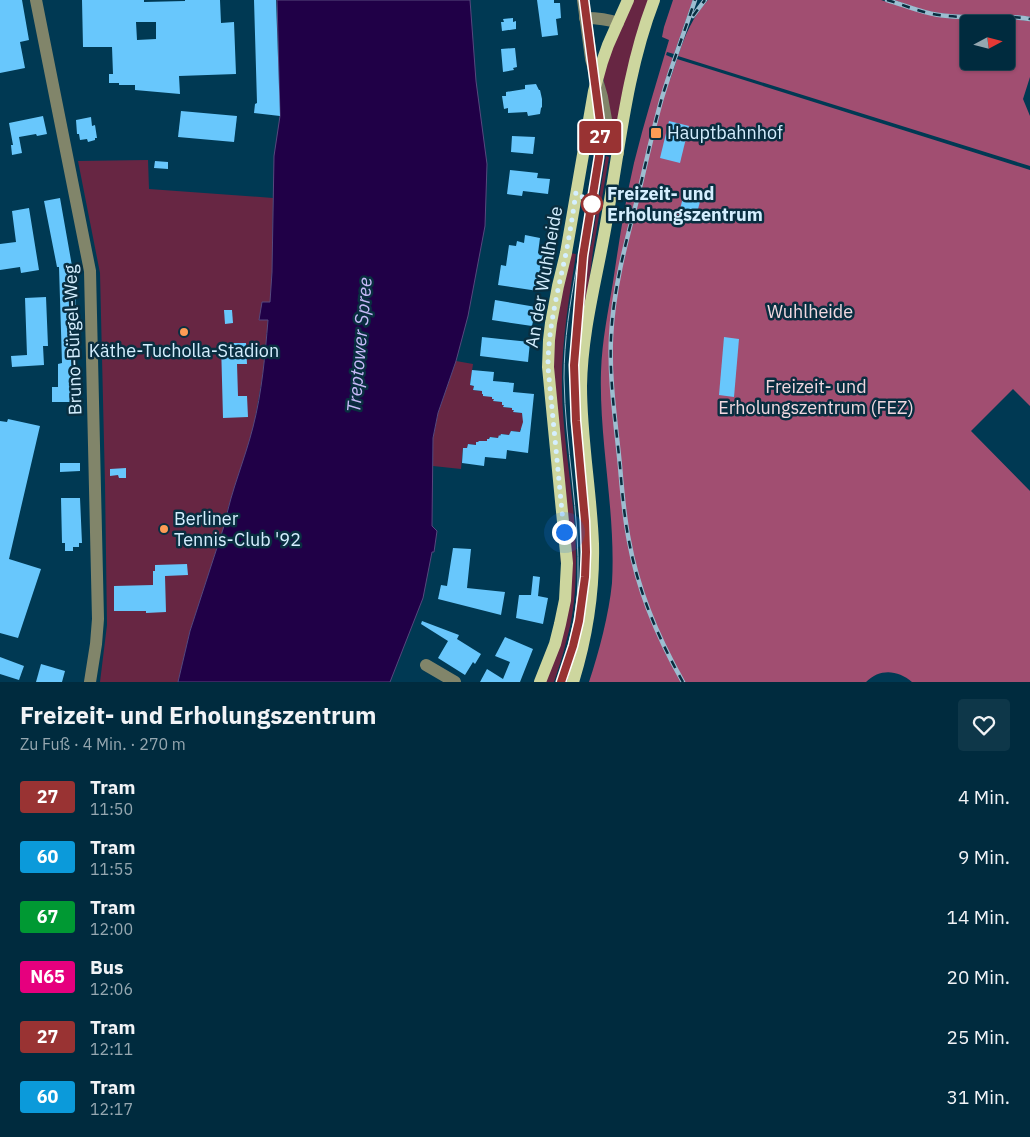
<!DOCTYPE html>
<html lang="de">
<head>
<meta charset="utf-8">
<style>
  :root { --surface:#002b3e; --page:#0e3749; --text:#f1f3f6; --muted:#95a7b0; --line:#224758 }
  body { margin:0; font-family:"IBM Plex Sans",sans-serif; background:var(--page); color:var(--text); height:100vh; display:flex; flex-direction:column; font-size:19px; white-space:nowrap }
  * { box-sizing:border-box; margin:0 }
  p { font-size:16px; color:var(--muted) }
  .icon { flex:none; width:28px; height:28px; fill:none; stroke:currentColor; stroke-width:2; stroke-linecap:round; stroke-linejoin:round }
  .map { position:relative; height:682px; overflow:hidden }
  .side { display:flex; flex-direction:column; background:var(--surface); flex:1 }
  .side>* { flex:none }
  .badge { padding:0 10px; border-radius:4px; font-size:18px; line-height:32px }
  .needle { width:32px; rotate:83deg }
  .controls { position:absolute; left:960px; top:15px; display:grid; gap:10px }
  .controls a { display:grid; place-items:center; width:55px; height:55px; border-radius:5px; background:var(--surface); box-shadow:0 1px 4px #0004,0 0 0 1px var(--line); font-size:25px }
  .you { position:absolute; width:25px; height:25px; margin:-12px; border:4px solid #fff; border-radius:50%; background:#1a73e8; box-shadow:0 0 0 8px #1a73e833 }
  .map>.badge { position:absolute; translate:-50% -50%; box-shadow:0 0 0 2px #fff }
  .round { display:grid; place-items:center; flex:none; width:52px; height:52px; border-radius:5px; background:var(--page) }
  .summary { display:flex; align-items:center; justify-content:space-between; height:85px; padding:0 20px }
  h1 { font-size:24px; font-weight:700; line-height:38px }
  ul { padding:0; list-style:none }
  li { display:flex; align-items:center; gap:15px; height:60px; padding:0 20px }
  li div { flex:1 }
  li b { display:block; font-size:19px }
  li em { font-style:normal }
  li .badge { min-width:55px; font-weight:700; text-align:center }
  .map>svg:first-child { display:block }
  .green { fill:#672643 }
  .forest { fill:#a14e71; fill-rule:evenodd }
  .water { fill:#200047; stroke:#56487e }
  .building { fill:#68c7fc; fill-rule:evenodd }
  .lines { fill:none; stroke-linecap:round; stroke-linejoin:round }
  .minor { stroke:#81856a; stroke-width:12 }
  .major { stroke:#cdd69e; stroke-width:12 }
  .tram { stroke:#9cbed1; stroke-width:1 }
  .rail-casing { stroke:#9cbed1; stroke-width:4.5 }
  .rail { stroke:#092e40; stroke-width:2.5; stroke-dasharray:8; stroke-linecap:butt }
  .line-casing { stroke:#fff; stroke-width:11 }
  .line { stroke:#933; stroke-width:8 }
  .walk { stroke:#d5efff; stroke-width:5; stroke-dasharray:0 9 }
  .poi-dot { fill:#fd9c55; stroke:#092e40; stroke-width:2 }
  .stop-dot { fill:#fff; stroke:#933; stroke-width:2.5 }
  .labels { text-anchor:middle; stroke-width:5; stroke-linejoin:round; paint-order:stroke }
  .poi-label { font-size:18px; fill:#d5efff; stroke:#092e40; text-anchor:start }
  .stop-label { font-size:18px; font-weight:bold; fill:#d5efff; stroke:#092e40; text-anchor:start }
  .street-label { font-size:18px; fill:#d5efff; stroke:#092e40 }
  .park-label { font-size:18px; fill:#f1d8e0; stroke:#092e40 }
  .water-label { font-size:19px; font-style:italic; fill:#c7b9f7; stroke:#092e40 }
</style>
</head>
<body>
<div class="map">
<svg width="1030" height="682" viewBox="0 0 1030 682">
  <rect width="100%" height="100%" fill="#003953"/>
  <g class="green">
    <polygon points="633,0 649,0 614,133 603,77 609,56"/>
    <polygon points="606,156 609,157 593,251 577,378 575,378 575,357 584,260 587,246 591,246"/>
    <polygon points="148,160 149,189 273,198 272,272 270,303 262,302 268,320 263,373 254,424 244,459 228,508 225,523 190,631 178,682 100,682 107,625 105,484 100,273 78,161"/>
    <path d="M570,253L576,254C569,299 561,344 562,390C563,447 576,503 576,560C576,587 574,616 566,642C563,656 558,669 554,682H545L564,630L552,369L553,341Z"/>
    <polygon points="456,361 473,364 470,385 474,386 473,390 482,391 482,393 492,397 492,399 494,399 494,401 502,402 502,404 504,405 504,407 512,408 512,410 514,410 514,412 522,413 522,415 524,416 522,429 520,429 520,432 512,431 509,435 501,434 500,436 499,436 498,438 490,437 487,441 479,441 476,445 468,444 467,448 463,448 461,469 433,466 433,438 438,413"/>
    <path d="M588,528L586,607L568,682H563C571,658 579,635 582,610C586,583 587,555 588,528Z"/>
  </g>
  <g class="forest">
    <path d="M673,0H693L674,54L667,52L666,55L673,58L666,79L670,80L677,59L1030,170V406L1013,389L971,431L1030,491V682H912C898,670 880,668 866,682H589C599,652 609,614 612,583C616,512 599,442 601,372C602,341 608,312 613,282C619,242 625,202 634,163C644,122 657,81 669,40L662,37L664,27Z"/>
    <path d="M708,0H881L919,12L946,18L969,19L1001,18L1030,21V77L1023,99L1030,116V166L678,56C685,35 693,16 708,0ZM969,24H1006V61H969Z"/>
    <path d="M894,0H1030V17C1002,12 975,17 947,14C929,13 911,6 894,0Z"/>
  </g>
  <path class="water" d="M277,0H470L476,81L487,164L485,226L468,316L456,361L438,413L433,438L432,526L437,531L434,552H432L423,598L390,682H178L190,631L225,523C231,491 245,459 253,427C262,392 265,356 268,320H259L262,302H270L272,272L274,156L280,116Z"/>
  <g class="building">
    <polygon points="0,0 22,0 29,40 20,42 25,68 0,73"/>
    <path d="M82,0H144V2L185,1V0H220L221,23L234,22L236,74L179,76L180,94L135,90V85H119V83H109V74H113L112,47H83ZM136,22H156V39L137,40Z"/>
    <polygon points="254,0 276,0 280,116 254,113 255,104 257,103"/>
    <polygon points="537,0 554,0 554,3 560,3 561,18 556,19 558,35 542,37"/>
    <polygon points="513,18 513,22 516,21 516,29 502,31 501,22 504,22 503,19"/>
    <polygon points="515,48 517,67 513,68 514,70 503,72 501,49"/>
    <polygon points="536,84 539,90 540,90 542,99 542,107 541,108 540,114 528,116 527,112 508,113 508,108 504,109 502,96 506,96 506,92 525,89 525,85"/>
    <polygon points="181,111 237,116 234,142 178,137"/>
    <polygon points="43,116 47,134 37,136 36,134 19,137 22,153 12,155 11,145 13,145 9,123"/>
    <polygon points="91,117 92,126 95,125 97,138 95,138 95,140 88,142 87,139 80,140 79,134 77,134 76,120"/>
    <polygon points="669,121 689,126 680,163 660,158"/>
    <polygon points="512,136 535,137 533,154 511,152"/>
    <polygon points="155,161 168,162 168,169 154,168"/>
    <polygon points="510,170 538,173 537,178 550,179 548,194 523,191 522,196 507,194"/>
    <polygon points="685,190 702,194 697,213 680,209"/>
    <polygon points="60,198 72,266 74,266 78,353 77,353 77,386 79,386 79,402 52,402 52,387 58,387 58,364 62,363 59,267 57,267 44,201"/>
    <polygon points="29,208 39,270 21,273 20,267 0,270 0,244 16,242 12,211"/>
    <polygon points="525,235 540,238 538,253 545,255 538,291 498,285 501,265 506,266 509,245 516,246 517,241 524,243"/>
    <polygon points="46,297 48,346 43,346 44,365 12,367 11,356 27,355 25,298"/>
    <polygon points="495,300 536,307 532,326 492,320"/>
    <polygon points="224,310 232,310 233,323 225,324"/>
    <polygon points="482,337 530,342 528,362 480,356"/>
    <polygon points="724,337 739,339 734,397 719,395"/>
    <polygon points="221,343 246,343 247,364 237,364 238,396 247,396 248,417 223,418"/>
    <polygon points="472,370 494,372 493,381 514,383 513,392 534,394 528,453 507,450 506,459 485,457 484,466 462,463 463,448 467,448 468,444 476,445 476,442 478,442 479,441 487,441 487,439 489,439 490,437 498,438 499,435 500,436 501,434 509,435 511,431 520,432 523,422 522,413 513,412 514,410 512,410 512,408 503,407 504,405 502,405 502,402 493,401 494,399 492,399 492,397 483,396 483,394 482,394 482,391 473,390 474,386 470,385"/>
    <polygon points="8,419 40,426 9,559 41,569 18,638 0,633 0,421 7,422"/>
    <polygon points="60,463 80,463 80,471 60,472"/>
    <polygon points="126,468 126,478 119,478 118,475 110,476 110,469"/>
    <polygon points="61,498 80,498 82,543 79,543 79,547 73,547 73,551 65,551 65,543 62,543"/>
    <polygon points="453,548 471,549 467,588 505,592 501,615 438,599 441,585 447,586"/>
    <polygon points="187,564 188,575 165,576 166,612 146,613 146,611 114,611 114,586 153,585 153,571 155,571 155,565"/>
    <polygon points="533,576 540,577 538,596 548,598 543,624 516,618 519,595 531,595"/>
    <polygon points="422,621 459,635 457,639 481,654 475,664 473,662 465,675 438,658 448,641 421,624"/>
    <polygon points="505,637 533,649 520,682 480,682 487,669 503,679 510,662 495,656"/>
    <polygon points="0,657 24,666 19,680 0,674"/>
    <polygon points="41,664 65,671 62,682 36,682"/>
  </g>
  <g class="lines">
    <g class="minor">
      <polyline points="36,0 90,271 98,619 96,644 90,682"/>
      <polyline points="583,0 591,59 602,97 610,142 618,153"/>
      <path d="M585,18C597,18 607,19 618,23"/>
      <polyline points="426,665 455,682"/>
    </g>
    <g class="major">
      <polyline points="540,682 555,644 560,624 565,600 567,563 548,367 549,340 551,323 558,286 566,253 594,91 602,62 608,45 628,0"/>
      <path d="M573,682C587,637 594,591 593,544C591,491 581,439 581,386C582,328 598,274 607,218C620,144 627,70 654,0"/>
    </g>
    <g class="tram">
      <path d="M582,270C580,307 573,343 573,380C574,445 588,509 585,574"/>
      <path d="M557,682C568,650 577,617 578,582C580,514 565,446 564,378C564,340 570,303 577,265C583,230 589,196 595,161L596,144V124L581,0"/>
    </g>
    <defs>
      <g id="rail">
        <path d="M887,0C907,6 927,15 948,16C976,19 1002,14 1030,19"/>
        <polyline points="693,16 705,0"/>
        <path d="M683,682C658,638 638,591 629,541C624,516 622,491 620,466C616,424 609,380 611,338C613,291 625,245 637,200C645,167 652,134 661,101C671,67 684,33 695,0"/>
      </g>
    </defs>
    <use href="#rail" class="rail-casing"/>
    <use href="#rail" class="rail"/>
  </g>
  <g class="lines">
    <defs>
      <polyline id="line" points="561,682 573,646 579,621 585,577 586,552 585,521 576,421 574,365 583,256 599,157 600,142 600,122 584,0"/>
    </defs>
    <use href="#line" class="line-casing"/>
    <use href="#line" class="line"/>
    <path class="walk" d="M564,532L548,367C548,328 558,291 566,253C570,233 573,213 576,192L592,204"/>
  </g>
  <g class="poi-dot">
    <rect x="650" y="127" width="12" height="12" rx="2.5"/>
    <circle cx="184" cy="332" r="5"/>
    <circle cx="164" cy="529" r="5"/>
  </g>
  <circle class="stop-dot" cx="592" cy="204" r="10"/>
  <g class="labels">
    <g class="poi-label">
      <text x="667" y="139">Hauptbahnhof</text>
      <text x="184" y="357" text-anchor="middle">Käthe-Tucholla-Stadion</text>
      <text x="174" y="525">Berliner<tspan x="174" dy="21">Tennis-Club '92</tspan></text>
    </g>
    <g class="stop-label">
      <text x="607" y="200">Freizeit- und<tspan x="607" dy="21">Erholungszentrum</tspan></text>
    </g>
    <g class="street-label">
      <text transform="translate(544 277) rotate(-80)" y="6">An der Wuhlheide</text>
      <text transform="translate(73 340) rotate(-92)" y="6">Bruno-Bürgel-Weg</text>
    </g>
    <g class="park-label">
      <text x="810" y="318">Wuhlheide</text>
      <text x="816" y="393">Freizeit- und<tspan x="816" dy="21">Erholungszentrum (FEZ)</tspan></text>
    </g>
    <g class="water-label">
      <text transform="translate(359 345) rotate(-85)" y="7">Treptower Spree</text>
    </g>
  </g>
</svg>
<div class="controls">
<a><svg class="needle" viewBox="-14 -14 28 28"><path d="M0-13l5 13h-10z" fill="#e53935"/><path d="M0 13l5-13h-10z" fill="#95a7b0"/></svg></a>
</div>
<div class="you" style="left:564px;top:532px"></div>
<b class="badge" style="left:600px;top:137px;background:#933;color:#fff">27</b>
</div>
<section class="side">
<div class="summary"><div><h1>Freizeit- und Erholungszentrum</h1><p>Zu Fuß · 4 Min. · 270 m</p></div><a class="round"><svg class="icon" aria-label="heart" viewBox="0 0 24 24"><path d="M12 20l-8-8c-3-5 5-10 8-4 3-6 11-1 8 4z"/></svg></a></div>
<ul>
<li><span class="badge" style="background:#933;color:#fff">27</span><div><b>Tram</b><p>11:50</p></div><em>4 Min.</em></li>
<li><span class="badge" style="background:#0b9ada;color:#fff">60</span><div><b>Tram</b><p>11:55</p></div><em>9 Min.</em></li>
<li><span class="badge" style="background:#093;color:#fff">67</span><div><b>Tram</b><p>12:00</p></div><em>14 Min.</em></li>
<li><span class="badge" style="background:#e6007e;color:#fff">N65</span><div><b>Bus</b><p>12:06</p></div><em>20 Min.</em></li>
<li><span class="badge" style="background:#933;color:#fff">27</span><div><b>Tram</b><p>12:11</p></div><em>25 Min.</em></li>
<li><span class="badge" style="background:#0b9ada;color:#fff">60</span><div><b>Tram</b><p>12:17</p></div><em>31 Min.</em></li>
</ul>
</section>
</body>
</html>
